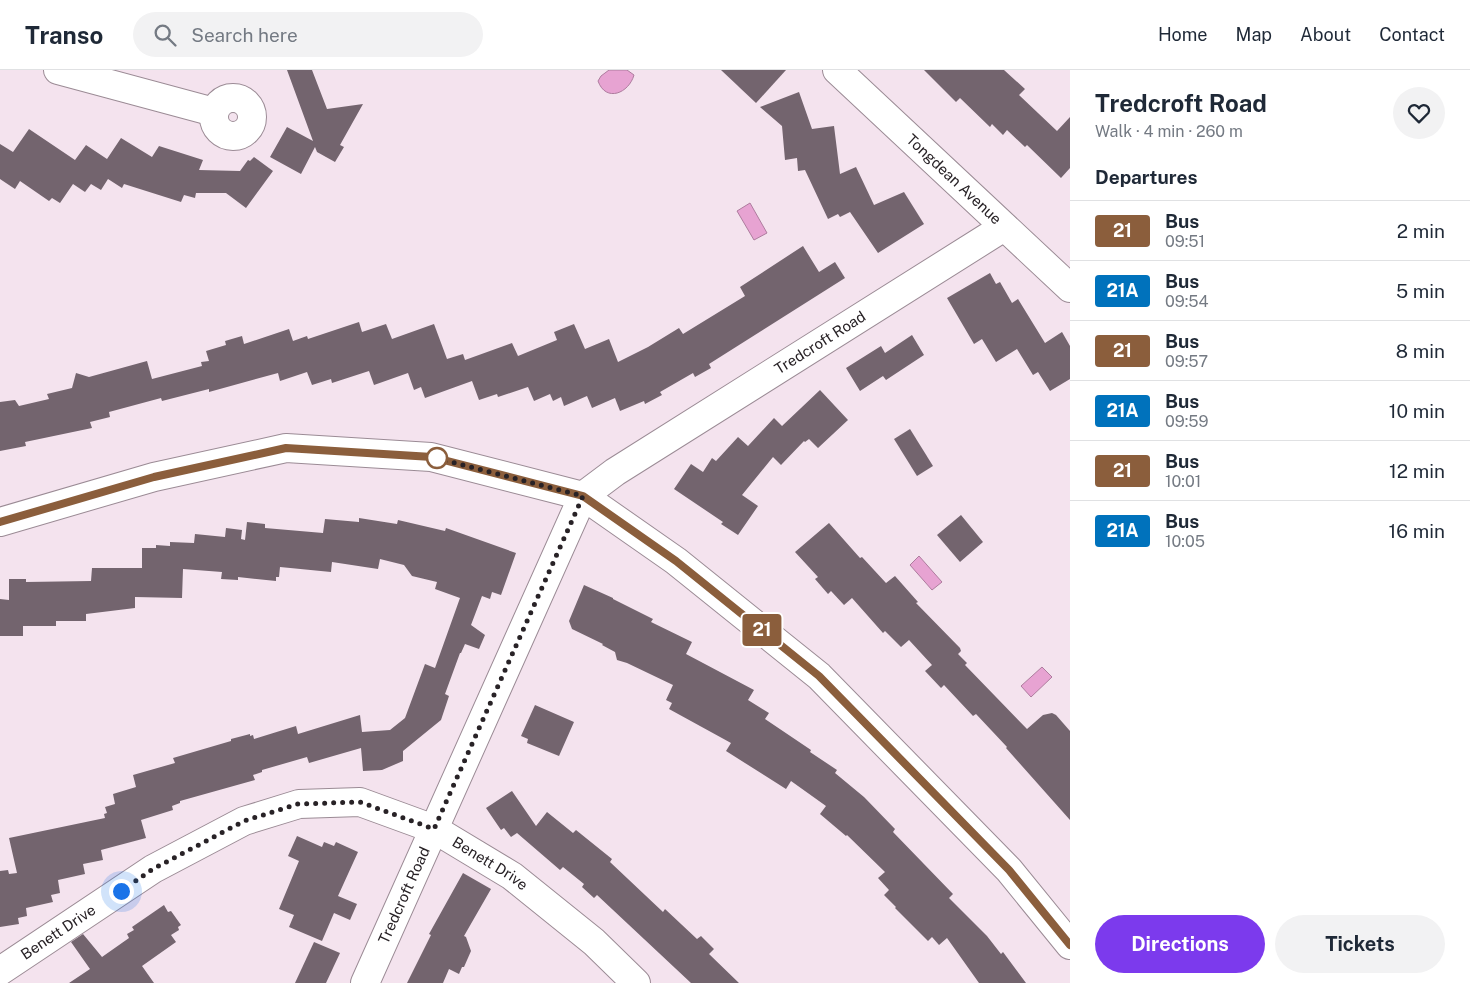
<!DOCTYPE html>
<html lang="en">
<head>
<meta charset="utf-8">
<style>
  :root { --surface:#fff; --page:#f2f2f3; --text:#1f2937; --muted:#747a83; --line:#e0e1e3; --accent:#7c3aed }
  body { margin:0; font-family:"Public Sans",sans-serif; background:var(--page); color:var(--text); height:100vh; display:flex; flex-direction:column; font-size:19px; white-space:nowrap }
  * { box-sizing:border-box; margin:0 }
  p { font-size:16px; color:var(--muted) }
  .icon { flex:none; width:28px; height:28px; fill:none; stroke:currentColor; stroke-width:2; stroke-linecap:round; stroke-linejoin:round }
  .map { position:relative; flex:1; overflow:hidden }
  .panel { display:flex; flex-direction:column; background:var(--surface); width:400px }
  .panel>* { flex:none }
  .badge { padding:0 10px; border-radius:4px; font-size:18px; line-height:32px }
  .you { position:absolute; width:25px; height:25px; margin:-12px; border:4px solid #fff; border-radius:50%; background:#1a73e8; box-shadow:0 0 0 8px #1a73e833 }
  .map>.badge { position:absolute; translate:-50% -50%; box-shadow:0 0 0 2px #fff }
  h2 { padding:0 25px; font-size:19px; line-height:45px }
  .round { display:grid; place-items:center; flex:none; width:52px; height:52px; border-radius:26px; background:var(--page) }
  .overview { display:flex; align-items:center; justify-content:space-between; height:85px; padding:0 25px }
  h1 { font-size:24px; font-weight:700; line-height:38px }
  .primary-button { display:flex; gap:10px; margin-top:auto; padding:10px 25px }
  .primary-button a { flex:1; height:58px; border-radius:30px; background:var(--accent); color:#fff; font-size:20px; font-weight:700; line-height:58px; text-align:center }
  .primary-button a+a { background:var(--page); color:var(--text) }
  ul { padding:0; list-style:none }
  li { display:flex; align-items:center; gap:15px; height:60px; padding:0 25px; border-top:1px solid var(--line) }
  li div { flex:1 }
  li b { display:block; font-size:19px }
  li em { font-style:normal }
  li .badge { min-width:55px; font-weight:700; text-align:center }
  header { display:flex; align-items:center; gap:30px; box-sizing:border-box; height:70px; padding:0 25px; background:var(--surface); border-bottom:1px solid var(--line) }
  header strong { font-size:24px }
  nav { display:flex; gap:28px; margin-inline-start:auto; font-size:18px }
  .search { width:350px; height:45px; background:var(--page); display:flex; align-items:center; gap:12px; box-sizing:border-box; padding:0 18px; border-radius:28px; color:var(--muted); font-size:19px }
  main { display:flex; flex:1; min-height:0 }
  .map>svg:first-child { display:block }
  .water { fill:#e7a3d2; stroke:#ae7c9e }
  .building { fill:#73646e }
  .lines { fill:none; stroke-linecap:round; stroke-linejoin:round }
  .minor-casing { stroke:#9b8b95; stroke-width:30 }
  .minor { stroke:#fff; stroke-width:28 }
  .line-casing { stroke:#fff; stroke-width:11 }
  .line { stroke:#8b5e3c; stroke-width:8 }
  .walk { stroke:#282226; stroke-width:5; stroke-dasharray:0 9 }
  .stop-dot { fill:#fff; stroke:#8b5e3c; stroke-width:2.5 }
  .labels { text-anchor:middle; stroke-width:5; stroke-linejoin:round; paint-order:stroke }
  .street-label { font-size:15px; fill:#282226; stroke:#fff1fa }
</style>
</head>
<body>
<header>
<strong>Transo</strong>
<div class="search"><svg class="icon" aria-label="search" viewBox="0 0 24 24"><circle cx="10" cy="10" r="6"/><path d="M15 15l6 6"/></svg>Search here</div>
<nav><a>Home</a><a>Map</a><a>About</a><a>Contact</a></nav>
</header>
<main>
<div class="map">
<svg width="1070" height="913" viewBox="0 0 1070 913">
  <rect width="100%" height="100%" fill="#f4e3ee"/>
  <g class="water">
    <path d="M609,0H627L634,5C629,23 606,33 598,11L601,6Z"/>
    <polygon points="750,133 767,163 754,170 737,141"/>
    <polygon points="919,486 942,512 932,520 910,495"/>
    <polygon points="1042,597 1052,607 1031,627 1021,616"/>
  </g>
  <g class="building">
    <polygon points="287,0 312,0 327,39 363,34 340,75 344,77 335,92 317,82 315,77 301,104 270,87 287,57 313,71"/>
    <polygon points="721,0 786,0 756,33"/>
    <polygon points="924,0 1004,0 1025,19 1019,25 1057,61 1070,47 1070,98 1061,108 1027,75 1025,77 1007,60 1003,65 992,54 990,57 960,28 956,32"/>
    <polygon points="799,22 812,59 834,56 840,104 856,97 874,135 904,122 924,154 878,183 850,142 840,147 838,144 828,149 805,100 798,101 797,88 785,90 782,56 760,37"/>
    <polygon points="29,59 75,90 86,75 107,89 121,68 152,87 159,76 203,90 199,100 240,101 248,90 250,91 254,87 273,101 246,138 226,123 196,123 195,128 184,125 181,132 124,114 122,118 108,109 101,120 91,114 85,122 73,114 60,133 52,128 49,131 20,111 15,119 0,109 0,74 13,82"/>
    <polygon points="803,176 819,202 835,192 845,208 709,294 711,298 695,307 693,303 660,322 662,325 645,334 644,331 620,341 615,328 592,338 587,326 564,336 561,327 553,331 550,324 534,331 528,317 498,327 497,324 479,330 472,311 425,328 421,317 414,320 408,303 374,315 369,301 332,313 331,309 312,315 307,302 280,311 278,303 209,322 209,319 162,331 161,328 109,342 110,347 90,352 92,358 25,372 26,376 0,381 0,332 15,330 19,336 49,329 47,324 72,318 76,303 89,307 147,291 152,309 202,296 201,292 209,291 206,281 226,275 225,271 242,266 244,274 289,259 293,271 307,266 308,269 359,252 362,262 386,254 392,269 434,254 447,289 463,284 465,290 512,273 518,286 557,270 554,262 574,254 585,279 609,269 618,292 648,277 679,258 683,264 745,226 740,217"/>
    <polygon points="990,203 996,214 1000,212 1012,233 1018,229 1045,273 1062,262 1070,276 1070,309 1050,321 1038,302 1033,305 1017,279 996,292 982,269 974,274 947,228"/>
    <polygon points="912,265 924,285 886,310 883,306 860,321 846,298 881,276 885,283"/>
    <polygon points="820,320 848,350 818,378 809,369 805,372 804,371 781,395 773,387 742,425 758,436 738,465 721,454 723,452 674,419 691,394 703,402 712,388 716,391 738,367 748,376 774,348 782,356"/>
    <polygon points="910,359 933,396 917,406 894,369"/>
    <polygon points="961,445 983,472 960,492 937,465"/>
    <polygon points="359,448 397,454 398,450 445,461 446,458 516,483 501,525 492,522 490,529 482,526 471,555 485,565 479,579 465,574 461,583 460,583 445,624 449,626 441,650 403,681 403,691 382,700 363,701 361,678 309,693 307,687 262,700 262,702 253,705 255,710 180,731 180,733 172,736 173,740 141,750 146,768 101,780 103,790 83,794 85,804 58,810 60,823 51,825 53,832 26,838 27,846 18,848 19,854 0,857 0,801 8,800 9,804 17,803 9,768 105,748 104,744 107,743 105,737 115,734 113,724 136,717 133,705 175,693 173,688 231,671 231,669 250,664 250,666 253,665 254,669 296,656 298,664 360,645 362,662 390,660 405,648 425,594 435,598 460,528 435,519 437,512 412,506 404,495 380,489 378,499 332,492 331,502 280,497 279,507 276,507 276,511 238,507 238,510 221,509 222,502 183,499 182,528 135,527 135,538 86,544 86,551 56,551 56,556 23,556 23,566 0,566 0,529 9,530 9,509 26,509 26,512 91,511 92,498 142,498 142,478 156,478 156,475 170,476 170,472 194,473 195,464 225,467 226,458 242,460 241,469 245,470 247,452 265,454 265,458 323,463 325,449 359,452"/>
    <polygon points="829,453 860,488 862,487 886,513 895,506 918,532 916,533 960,578 961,581 958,584 967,593 965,595 1027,659 1043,645 1052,643 1056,645 1070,661 1070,750 1006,678 1007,677 976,644 973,646 944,615 941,618 925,601 932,595 909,570 901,577 885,561 883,563 852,528 844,535 831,521 828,524 815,509 818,507 795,482"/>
    <polygon points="584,515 613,528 613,529 653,549 651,552 692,572 686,584 754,620 748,630 769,643 765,649 811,680 810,682 837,700 835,703 864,727 895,759 893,762 953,824 949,828 987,866 1001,884 1003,882 1026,913 979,913 947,868 939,875 932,867 928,871 895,838 896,837 884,825 889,820 878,808 885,802 847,765 846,766 820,744 826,736 791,711 786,719 726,681 731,673 669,639 672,633 666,630 673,615 627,593 617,590 615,582 602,575 603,574 572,559 569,551"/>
    <polygon points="535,635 574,652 559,686 527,673 528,669 521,666"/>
    <polygon points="512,721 536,756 547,742 573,763 576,760 612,789 610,792 663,842 665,839 697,869 701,866 714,879 709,884 739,913 691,913 597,825 594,828 582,817 584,814 563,797 560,800 517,763 511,767 504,758 501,760 486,738"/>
    <polygon points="297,766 322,777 324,772 334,776 336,772 358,782 338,826 357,834 350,850 334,843 322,871 289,857 294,845 279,839 299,791 288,786"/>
    <polygon points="463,803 491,819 464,866 466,867 471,881 464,897 462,897 459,904 449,899 443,913 407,913 431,865 429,864"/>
    <polygon points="164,835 168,842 171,841 181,855 178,857 179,860 171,865 176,872 142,896 154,913 69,913 90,899 71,872 83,864 102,887 129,868 127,864 134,860 132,857"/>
    <polygon points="314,872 340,883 326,913 295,913"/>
  </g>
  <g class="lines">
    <defs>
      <g id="minor">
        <polyline points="58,0 214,42"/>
        <path id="s1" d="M837,0L1070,218"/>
        <circle cx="233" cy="47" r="19"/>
        <polyline points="0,452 154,407 286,378 431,387 583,426 676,491 819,606 1009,800 1070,875"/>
        <path id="s2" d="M0,901L153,799L244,751L299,734L360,732L434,759L512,806L594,872L636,913"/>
        <path id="s3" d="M365,913L583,426L615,402L1004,157"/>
      </g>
    </defs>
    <use href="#minor" class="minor-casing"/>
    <use href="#minor" class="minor"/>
  </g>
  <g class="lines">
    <defs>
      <polyline id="line" points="0,452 154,407 286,378 432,387 583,426 676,491 819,606 1009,800 1070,875"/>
    </defs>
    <use href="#line" class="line-casing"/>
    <use href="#line" class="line"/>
    <polyline class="walk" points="121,821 153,799 244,751 298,734 360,732 434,759 583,426 432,387 437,388"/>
  </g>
  <circle class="stop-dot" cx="437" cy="388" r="10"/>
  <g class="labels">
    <g class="street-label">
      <text dy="5" stroke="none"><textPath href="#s1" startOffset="160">Tongdean Avenue</textPath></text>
      <text dy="5" stroke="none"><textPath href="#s3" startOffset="816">Tredcroft Road</textPath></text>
      <text dy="5" stroke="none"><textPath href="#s2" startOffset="550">Benett Drive</textPath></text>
      <text dy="5" stroke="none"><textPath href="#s3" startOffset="96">Tredcroft Road</textPath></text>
      <text dy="5" stroke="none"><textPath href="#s2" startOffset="70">Benett Drive</textPath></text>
    </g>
  </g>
</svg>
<div class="you" style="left:121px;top:821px"></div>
<b class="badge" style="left:762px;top:560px;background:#8b5e3c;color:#fff">21</b>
</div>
<section class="panel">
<div class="overview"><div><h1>Tredcroft Road</h1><p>Walk · 4 min · 260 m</p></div><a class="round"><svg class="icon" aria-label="heart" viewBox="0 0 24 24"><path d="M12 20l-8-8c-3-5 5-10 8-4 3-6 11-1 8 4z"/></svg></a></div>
<h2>Departures</h2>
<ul>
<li><span class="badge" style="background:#8b5e3c;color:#fff">21</span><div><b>Bus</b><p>09:51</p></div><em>2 min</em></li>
<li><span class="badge" style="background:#0072bc;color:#fff">21A</span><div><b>Bus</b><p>09:54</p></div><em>5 min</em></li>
<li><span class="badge" style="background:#8b5e3c;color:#fff">21</span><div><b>Bus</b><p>09:57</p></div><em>8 min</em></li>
<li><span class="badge" style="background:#0072bc;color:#fff">21A</span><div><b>Bus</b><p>09:59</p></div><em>10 min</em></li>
<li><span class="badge" style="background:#8b5e3c;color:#fff">21</span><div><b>Bus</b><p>10:01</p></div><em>12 min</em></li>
<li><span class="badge" style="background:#0072bc;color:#fff">21A</span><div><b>Bus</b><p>10:05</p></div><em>16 min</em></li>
</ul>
<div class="primary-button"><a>Directions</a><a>Tickets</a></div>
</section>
</main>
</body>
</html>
